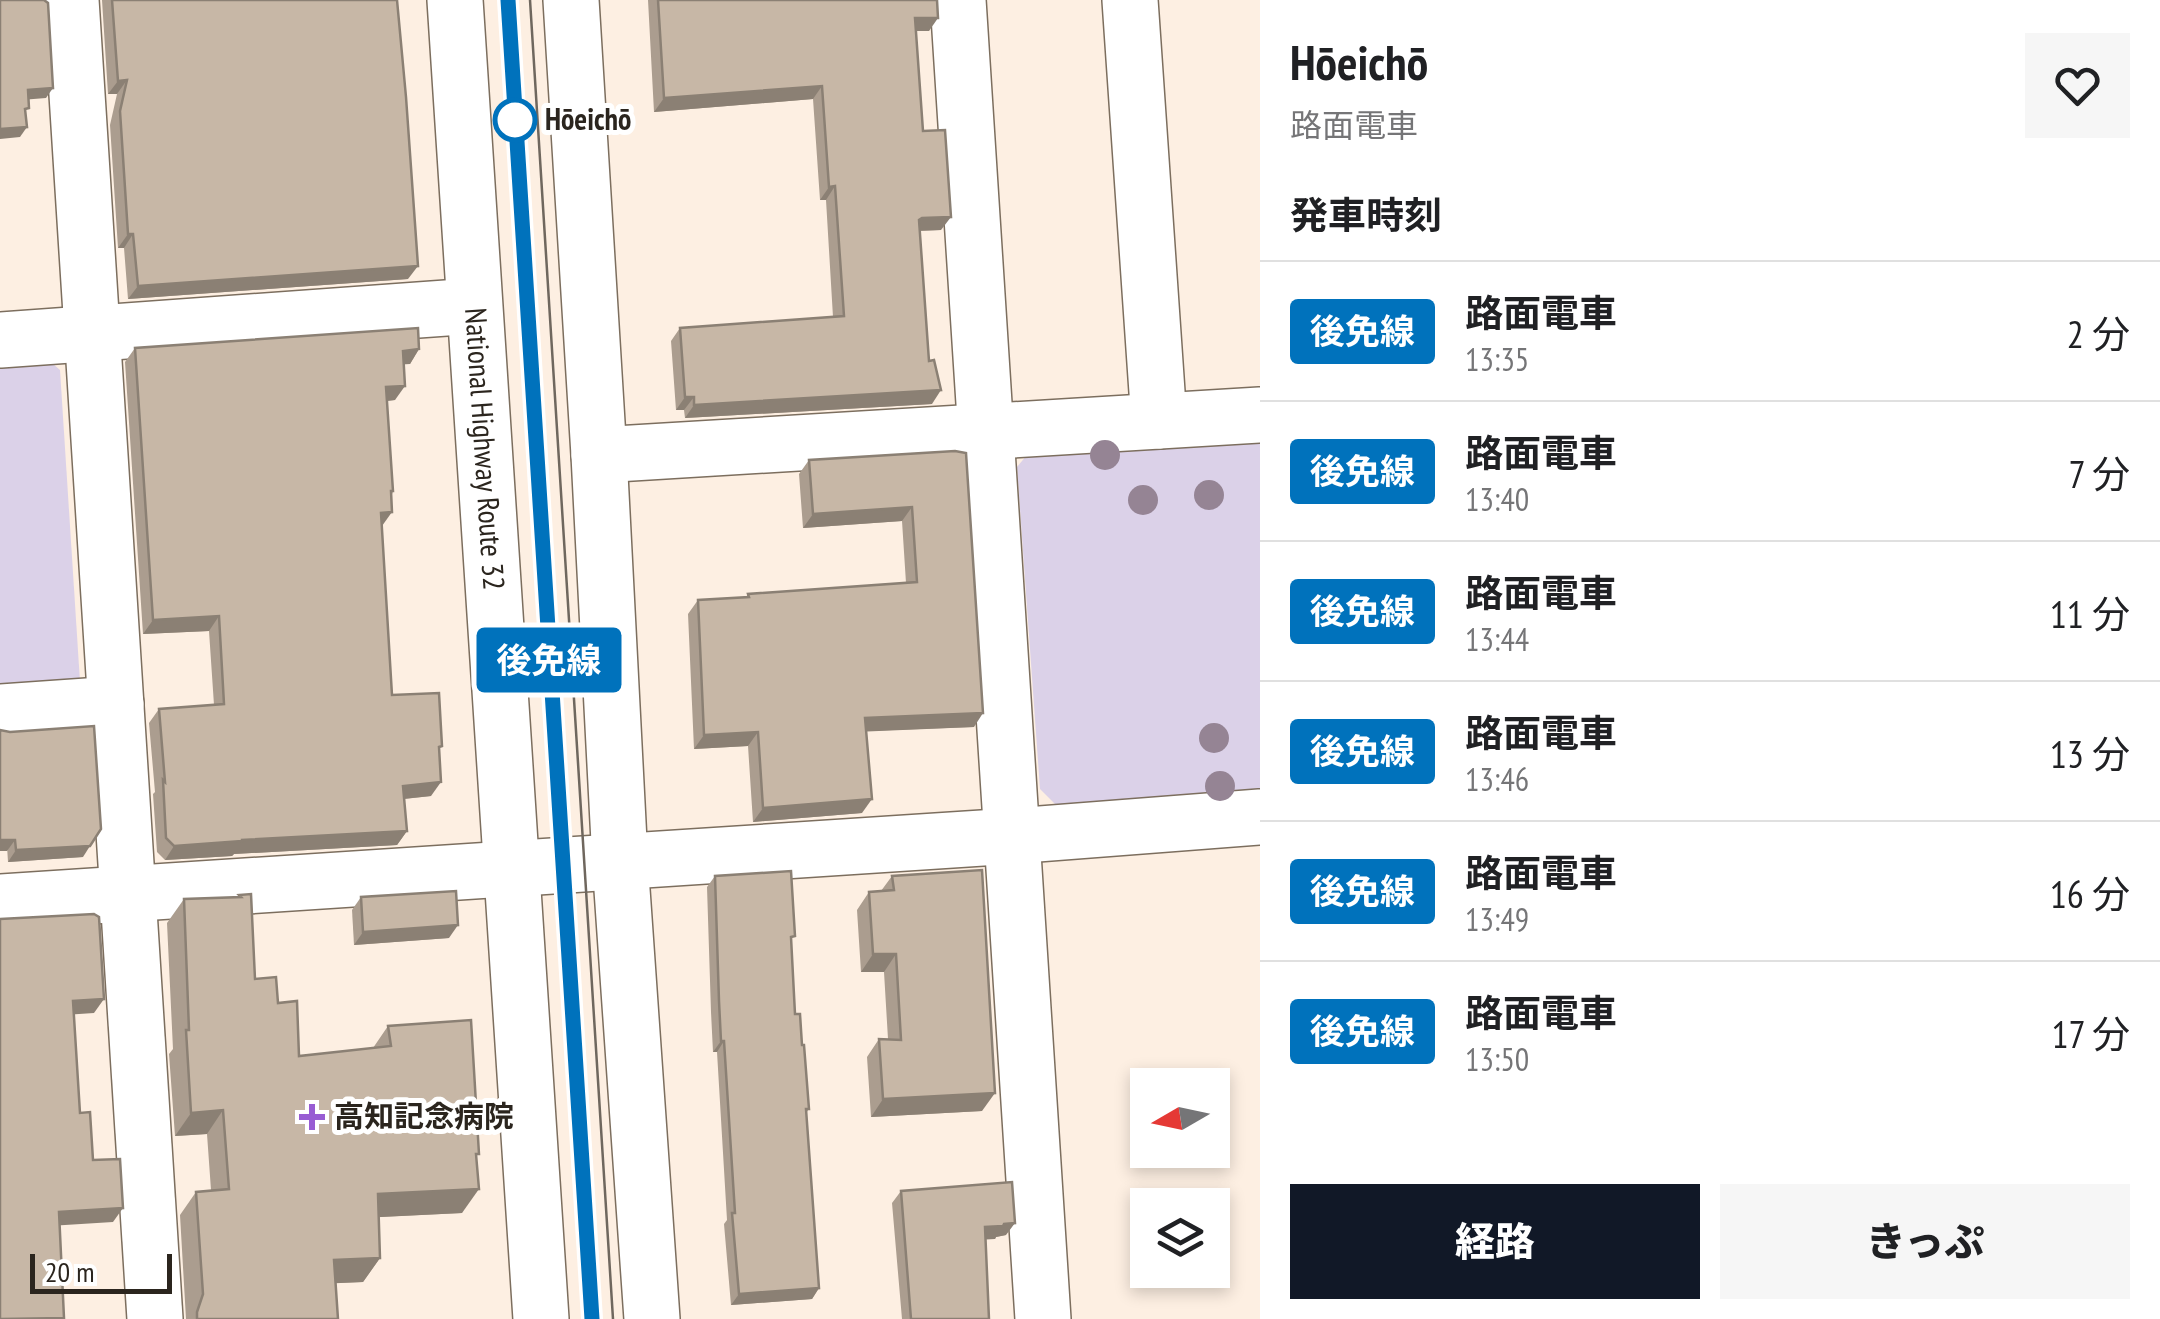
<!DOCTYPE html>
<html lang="ja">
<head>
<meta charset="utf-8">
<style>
  :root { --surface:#fff; --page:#f6f6f6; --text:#202124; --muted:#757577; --line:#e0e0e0; --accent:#111827 }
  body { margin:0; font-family:"PT Sans Narrow","Noto Sans JP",sans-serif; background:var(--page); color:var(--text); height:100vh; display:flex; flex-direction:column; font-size:38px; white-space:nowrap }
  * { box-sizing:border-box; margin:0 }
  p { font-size:32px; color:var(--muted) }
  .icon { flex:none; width:55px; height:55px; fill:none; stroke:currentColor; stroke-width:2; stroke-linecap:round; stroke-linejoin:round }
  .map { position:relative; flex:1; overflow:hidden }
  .details { display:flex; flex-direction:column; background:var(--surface); width:900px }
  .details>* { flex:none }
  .badge { padding:0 20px; border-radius:8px; font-size:35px; line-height:65px }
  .needle { width:65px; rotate:261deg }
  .controls { position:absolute; left:1130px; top:1068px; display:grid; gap:20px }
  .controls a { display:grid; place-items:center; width:100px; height:100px; border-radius:0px; background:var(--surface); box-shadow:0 5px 15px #0003; font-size:50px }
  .scale { position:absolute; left:30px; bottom:25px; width:142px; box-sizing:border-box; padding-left:10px; border:5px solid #2b251e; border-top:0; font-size:28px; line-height:35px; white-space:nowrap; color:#2b251e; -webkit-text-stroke:8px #fff; paint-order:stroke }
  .map>.badge { position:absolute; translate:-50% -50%; box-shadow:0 0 0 5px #fff }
  h2 { padding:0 30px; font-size:38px; line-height:90px }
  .round { display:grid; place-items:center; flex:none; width:105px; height:105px; border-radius:0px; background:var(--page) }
  .summary { display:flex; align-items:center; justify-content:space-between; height:170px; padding:0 30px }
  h1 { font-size:48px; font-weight:800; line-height:75px }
  .action { display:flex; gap:20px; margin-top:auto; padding:20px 30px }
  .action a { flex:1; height:115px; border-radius:0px; background:var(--accent); color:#fff; font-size:40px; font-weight:800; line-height:115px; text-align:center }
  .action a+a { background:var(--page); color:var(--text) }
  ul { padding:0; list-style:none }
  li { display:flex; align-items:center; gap:30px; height:140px; padding:0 30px; border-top:2px solid var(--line) }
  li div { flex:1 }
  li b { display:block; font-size:38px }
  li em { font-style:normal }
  li .badge { min-width:110px; font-weight:700; text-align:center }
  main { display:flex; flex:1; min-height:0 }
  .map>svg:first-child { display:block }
  .green { fill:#dbd1e8 }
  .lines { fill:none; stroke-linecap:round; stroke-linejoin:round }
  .minor-casing { stroke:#7c6e5e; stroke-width:58 }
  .highway-casing { stroke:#7c6e5e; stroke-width:58 }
  .minor { stroke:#fff; stroke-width:55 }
  .highway { stroke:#fff; stroke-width:55 }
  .tram { stroke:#6f675e; stroke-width:2.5 }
  .tree { fill:#958494 }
  .wall { fill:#ab9d8f }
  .shaded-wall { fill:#8b8074 }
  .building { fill:#c7b7a6; stroke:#8b8074; stroke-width:2.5 }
  .line-casing { stroke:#fff; stroke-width:22 }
  .line { stroke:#0072bc; stroke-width:15 }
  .stop-dot { fill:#fff; stroke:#0072bc; stroke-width:5 }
  .poi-dot { fill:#985cd3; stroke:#fff; stroke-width:4 }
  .labels { text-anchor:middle; stroke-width:10; stroke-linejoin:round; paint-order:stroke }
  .stop-label { font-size:30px; font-weight:bold; fill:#2b251e; stroke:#fff; text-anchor:start }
  .street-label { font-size:30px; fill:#2b251e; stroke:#fff }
  .poi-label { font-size:30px; font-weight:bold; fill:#2b251e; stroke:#fff; text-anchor:start }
</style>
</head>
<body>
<main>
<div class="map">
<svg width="1260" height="1319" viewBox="0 0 1260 1319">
  <rect width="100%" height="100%" fill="#fdefe2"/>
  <g class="green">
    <polygon points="46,358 60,370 80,682 0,697 0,361"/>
    <polygon points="1260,433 1260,790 1056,805 1040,789 1017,467 1032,449"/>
  </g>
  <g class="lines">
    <defs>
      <g id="minor">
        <polyline points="71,0 155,1319"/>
        <polyline points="958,0 1043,1319"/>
        <polyline points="1130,0 1159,421"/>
        <polyline points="0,340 474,306"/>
        <polyline points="599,455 1260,415"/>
        <polyline points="0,712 116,704"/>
        <polyline points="0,902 1013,836 1260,817"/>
      </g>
      <g id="highway">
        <path id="s1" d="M455,0L541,1319"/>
        <polyline points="571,0 599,455 620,861 652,1319"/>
      </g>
    </defs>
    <use href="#minor" class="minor-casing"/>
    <use href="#highway" class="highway-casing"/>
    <use href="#minor" class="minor"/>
    <use href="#highway" class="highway"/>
    <g class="tram">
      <polyline points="508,0 592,1319"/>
      <polyline points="530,0 613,1319"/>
    </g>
  </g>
  <g class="tree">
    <circle cx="1105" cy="455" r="15"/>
    <circle cx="1209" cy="495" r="15"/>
    <circle cx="1143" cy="500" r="15"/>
    <circle cx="1214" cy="738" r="15"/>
    <circle cx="1220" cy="786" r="15"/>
  </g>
  <g class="wall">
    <polygon points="102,0 397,0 408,279 128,299 124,248 118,248 110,125 117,94 108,94"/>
    <polygon points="648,0 937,0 929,31 916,31 923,131 941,230 919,231 932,404 685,418 684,410 676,410 671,341 680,328 833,317 826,200 820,200 813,99 654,112"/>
    <polygon points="135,348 419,349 410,364 404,364 395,400 387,401 393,491 382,526 392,695 439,751 431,796 404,799 407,831 397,845 234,854 232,856 165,860 157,852 153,794 155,792 149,723 159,709 214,705 209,631 143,634 125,362"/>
    <polygon points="955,451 974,727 866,731 862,813 753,822 748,746 694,749 688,614 698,600 746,597 748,594 906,583 902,521 803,528 799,474 809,460"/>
    <polygon points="0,730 83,857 8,862"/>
    <polygon points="715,876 791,942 795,1014 802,1045 809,1109 806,1113 819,1288 812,1299 731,1305 724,1224 727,1220 717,1052 713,1052 711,1012 707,887"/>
    <polygon points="892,876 982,1111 871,1117 867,1057 879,1039 888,1039 884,972 861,972 857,910 869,892 881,891"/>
    <polygon points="239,895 255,979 278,1003 299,1056 373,1048 388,1026 477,1158 462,1213 378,1217 380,1258 363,1282 336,1283 338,1319 186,1319 180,1215 196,1192 211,1190 207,1134 175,1136 169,1054 173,1049 167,923 184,899 238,897"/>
    <polygon points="361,897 449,938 354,945 352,910"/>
    <polygon points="901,1191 1006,1235 996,1237 995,1239 985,1239 989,1319 902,1319 892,1203"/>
  </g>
  <g class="shaded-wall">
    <polygon points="915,18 938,18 929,31 906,31"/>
    <polygon points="127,80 117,94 108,94 118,81"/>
    <polygon points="822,86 813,99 654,112 664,98"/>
    <polygon points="53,88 46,98 21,100 28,90"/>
    <polygon points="27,127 20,137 0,139 0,129"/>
    <polygon points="835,186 826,200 820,200 829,187"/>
    <polygon points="951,217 941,230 912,231 919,220 922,218"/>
    <polygon points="128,234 133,234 124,248 118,248"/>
    <polygon points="418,266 408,279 128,299 138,286"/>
    <polygon points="419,349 410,364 393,365 403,351"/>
    <polygon points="405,386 395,400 376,402 386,387"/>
    <polygon points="941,390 932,404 685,418 694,405"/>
    <polygon points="685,397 694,397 684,410 676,410"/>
    <polygon points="912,507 902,521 803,528 813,514"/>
    <polygon points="392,512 382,526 381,513"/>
    <polygon points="219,616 209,631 143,634 153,620"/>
    <polygon points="983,713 974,727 855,732 865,718"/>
    <polygon points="758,732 748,746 694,749 704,735"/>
    <polygon points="441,782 431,796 393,800 403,786"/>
    <polygon points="872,799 862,813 753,822 763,808"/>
    <polygon points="407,831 397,845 234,854 232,856 165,860 174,846 242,840"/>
    <polygon points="0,840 15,840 7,851 0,851"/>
    <polygon points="90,846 83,857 8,862 16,850"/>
    <polygon points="458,925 449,938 354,945 363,932"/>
    <polygon points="873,954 896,954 884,972 861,972"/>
    <polygon points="104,999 94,1013 64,1015 73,1001"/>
    <polygon points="721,1041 724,1041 717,1052 713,1052"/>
    <polygon points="995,1093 982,1111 871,1117 883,1099"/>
    <polygon points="223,1110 207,1134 175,1136 191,1113"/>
    <polygon points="479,1189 462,1213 361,1218 378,1194"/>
    <polygon points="123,1208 113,1222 49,1226 59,1212"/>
    <polygon points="1015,1223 1006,1235 996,1237 995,1239 976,1240 985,1227"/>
    <polygon points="380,1258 363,1282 318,1284 334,1260"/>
    <polygon points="819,1288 812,1299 731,1305 739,1294"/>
  </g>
  <g class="building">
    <polygon points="0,0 44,0 48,3 53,88 28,90 29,108 25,109 27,127 0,129"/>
    <polygon points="112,0 397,0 406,97 418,266 138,286 133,234 128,234 120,111 127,80 118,81"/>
    <polygon points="658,0 937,0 938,18 915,18 923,131 945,130 951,217 922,218 919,220 929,361 934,360 941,390 694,405 694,397 685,397 680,328 844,316 835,186 829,187 822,86 664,98"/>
    <polygon points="418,328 419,349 403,351 405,386 386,387 393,491 391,491 392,512 381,513 392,695 439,693 442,746 439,747 441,782 403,786 407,831 242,840 242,841 174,846 166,838 163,780 165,782 159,709 224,704 219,616 153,620 135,348"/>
    <polygon points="955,451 966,453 983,713 865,718 872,799 763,808 758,732 704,735 698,600 749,597 748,594 917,582 912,507 813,514 809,460"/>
    <polygon points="94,726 101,829 90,846 16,850 15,840 0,840 0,730 10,732"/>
    <polygon points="982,870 995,1093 883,1099 879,1039 901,1040 896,954 873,954 869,892 894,890 892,876"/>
    <polygon points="791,871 795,936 791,937 795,1014 800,1014 802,1045 804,1045 809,1109 806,1109 819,1288 739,1294 732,1213 735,1213 724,1041 721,1041 719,1001 715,876"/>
    <polygon points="456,891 458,925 363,932 361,897"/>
    <polygon points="251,894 255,979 276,977 278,1003 297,1001 299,1056 391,1046 388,1026 471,1020 479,1154 476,1154 479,1189 378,1194 380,1258 334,1260 338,1319 197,1319 197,1312 203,1294 196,1192 229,1189 223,1110 191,1113 186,1030 189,1030 184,899 241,897 239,895"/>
    <polygon points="94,914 99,917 104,999 73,1001 80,1113 90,1112 93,1160 120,1159 123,1208 59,1212 64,1318 0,1319 0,919"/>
    <polygon points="1012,1182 1015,1223 1004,1224 1003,1226 985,1227 989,1319 911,1319 901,1191"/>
  </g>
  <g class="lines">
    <defs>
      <polyline id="line" points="508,0 592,1319"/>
    </defs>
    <use href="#line" class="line-casing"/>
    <use href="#line" class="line"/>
  </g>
  <circle class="stop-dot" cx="515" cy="120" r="20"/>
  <path class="poi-dot" d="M307 1102h10v10h10v10h-10v10h-10v-10h-10v-10h10z"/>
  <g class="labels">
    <g class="stop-label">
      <text x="545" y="130">Hōeichō</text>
    </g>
    <g class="street-label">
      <text dy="10" stroke="none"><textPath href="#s1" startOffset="450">National Highway Route 32</textPath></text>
    </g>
    <g class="poi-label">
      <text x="334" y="1127">高知記念病院</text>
    </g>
  </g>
</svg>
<div class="controls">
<a><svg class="needle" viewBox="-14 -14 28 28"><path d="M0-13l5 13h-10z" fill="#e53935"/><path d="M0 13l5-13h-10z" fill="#757577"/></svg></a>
<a><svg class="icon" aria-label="layers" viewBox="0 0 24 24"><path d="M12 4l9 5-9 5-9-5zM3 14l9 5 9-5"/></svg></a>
</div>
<div class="scale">20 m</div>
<b class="badge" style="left:549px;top:660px;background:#0072bc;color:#fff">後免線</b>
</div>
<section class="details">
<div class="summary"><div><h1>Hōeichō</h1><p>路面電車</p></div><a class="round"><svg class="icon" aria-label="heart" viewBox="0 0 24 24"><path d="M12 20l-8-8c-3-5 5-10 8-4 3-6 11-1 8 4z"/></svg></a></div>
<h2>発車時刻</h2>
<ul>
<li><span class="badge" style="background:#0072bc;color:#fff">後免線</span><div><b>路面電車</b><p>13:35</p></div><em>2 分</em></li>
<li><span class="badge" style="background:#0072bc;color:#fff">後免線</span><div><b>路面電車</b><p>13:40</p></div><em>7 分</em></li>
<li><span class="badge" style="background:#0072bc;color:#fff">後免線</span><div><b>路面電車</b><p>13:44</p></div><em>11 分</em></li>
<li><span class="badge" style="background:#0072bc;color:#fff">後免線</span><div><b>路面電車</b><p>13:46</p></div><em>13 分</em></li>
<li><span class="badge" style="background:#0072bc;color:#fff">後免線</span><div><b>路面電車</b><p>13:49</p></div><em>16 分</em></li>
<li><span class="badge" style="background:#0072bc;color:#fff">後免線</span><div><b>路面電車</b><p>13:50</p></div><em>17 分</em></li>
</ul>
<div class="action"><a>経路</a><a>きっぷ</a></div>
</section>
</main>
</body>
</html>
